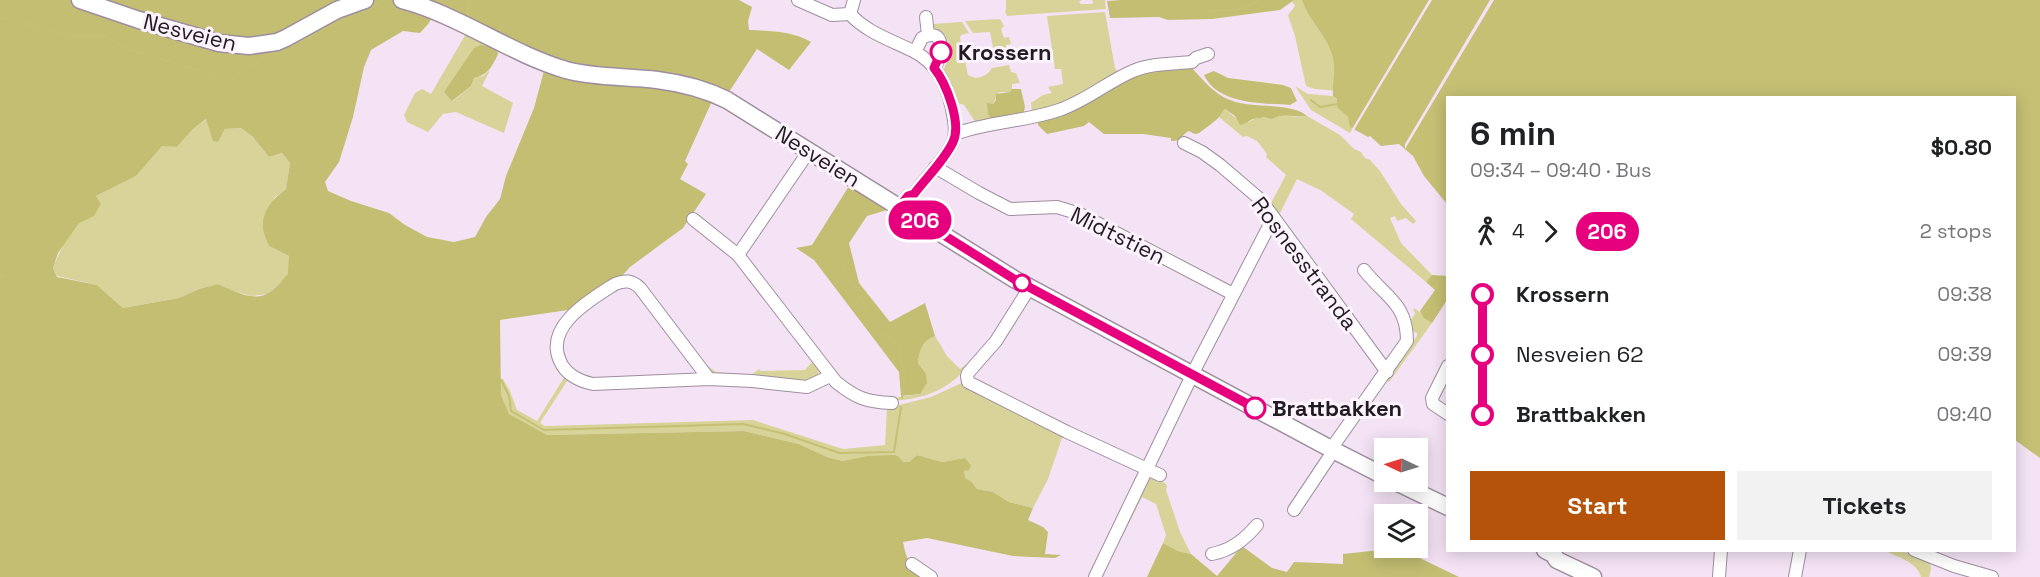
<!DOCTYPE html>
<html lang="en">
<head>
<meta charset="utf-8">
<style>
  :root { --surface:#fff; --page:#f2f2f2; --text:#202124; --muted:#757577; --accent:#b45309 }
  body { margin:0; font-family:"Space Grotesk",sans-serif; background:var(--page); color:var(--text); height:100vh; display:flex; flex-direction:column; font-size:22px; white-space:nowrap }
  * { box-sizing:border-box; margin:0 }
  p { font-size:20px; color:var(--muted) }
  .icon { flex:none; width:33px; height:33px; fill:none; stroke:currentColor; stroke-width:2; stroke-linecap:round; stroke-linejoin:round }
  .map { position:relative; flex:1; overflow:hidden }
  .panel { position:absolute; left:1446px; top:96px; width:570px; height:456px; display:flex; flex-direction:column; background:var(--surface); border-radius:0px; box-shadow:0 3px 15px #0003 }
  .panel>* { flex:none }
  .badge { padding:0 12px; border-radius:20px; font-size:21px; line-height:39px }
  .needle { width:39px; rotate:274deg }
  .controls { position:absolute; left:1374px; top:438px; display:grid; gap:12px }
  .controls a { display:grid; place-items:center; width:54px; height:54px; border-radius:0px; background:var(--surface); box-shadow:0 3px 15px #0003; font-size:30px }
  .map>.badge { position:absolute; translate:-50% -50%; box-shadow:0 0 0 3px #fff }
  .legs { display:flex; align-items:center; gap:9px; height:66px; padding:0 24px; font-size:20px }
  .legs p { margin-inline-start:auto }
  .summary { display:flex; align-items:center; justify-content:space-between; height:102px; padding:0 24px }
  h1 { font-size:33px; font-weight:700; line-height:45px }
  .action { display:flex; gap:12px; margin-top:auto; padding:12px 24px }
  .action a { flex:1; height:69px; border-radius:0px; background:var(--accent); color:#fff; font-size:24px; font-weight:700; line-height:69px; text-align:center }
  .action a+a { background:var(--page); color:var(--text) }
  ul { padding:0 24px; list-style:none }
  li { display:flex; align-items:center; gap:21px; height:60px; font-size:22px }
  li i { display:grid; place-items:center; width:9px; height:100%; margin:0 8px; background:currentColor }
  li i::after { content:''; width:15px; height:15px; margin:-8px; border:4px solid; border-radius:50%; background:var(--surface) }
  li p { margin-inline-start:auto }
  li:first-child i { background:linear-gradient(#0000 50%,currentColor 0) }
  li:last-child i { background:linear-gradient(currentColor 50%,#0000 0) }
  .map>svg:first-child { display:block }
  .green { fill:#d8d499 }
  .forest { fill:#c3be72; fill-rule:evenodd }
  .water { fill:#c5c074 }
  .pier { fill:#f4e3f5 }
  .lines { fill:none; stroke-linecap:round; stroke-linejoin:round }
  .stream { stroke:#c5c074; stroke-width:2 }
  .minor-casing { stroke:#9e8e9f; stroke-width:14 }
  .major-casing { stroke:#9e8e9f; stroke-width:19 }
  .minor { stroke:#fff; stroke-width:12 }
  .major { stroke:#fff; stroke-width:16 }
  .line-1-casing { stroke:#fff; stroke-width:14 }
  .line-1 { stroke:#e6007e; stroke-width:9 }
  .stop-1-dot { fill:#fff; stroke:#e6007e; stroke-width:3 }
  .labels { text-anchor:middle; stroke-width:6; stroke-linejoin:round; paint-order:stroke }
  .street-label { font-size:22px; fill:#211b22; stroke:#fdf3fe }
  .stop-label { font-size:22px; font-weight:bold; fill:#211b22; stroke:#fdf3fe; text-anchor:start }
</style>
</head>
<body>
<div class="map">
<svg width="2040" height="577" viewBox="0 0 2040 577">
  <rect width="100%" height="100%" fill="#f4e3f5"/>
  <g class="green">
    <polygon points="1006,0 1082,0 1079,2 1081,4 1092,4 1093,2 1092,0 1105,0 1106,9 1007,16 1005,11 1006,10"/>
    <polygon points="1294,0 1404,0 1338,91 1315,89 1306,86 1295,36 1288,15 1295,6 1292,1"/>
    <polygon points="1105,12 1115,68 1120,75 1090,94 1032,113 1031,103 1043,95 1052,93 1048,87 1063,84 1061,69 1055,69 1047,16"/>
    <polygon points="1000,19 1004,26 1001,29 1004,38 1009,37 1011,44 1006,45 1009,59 994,62 992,60 995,58 990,32 973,33 965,21"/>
    <path d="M960,22H962L969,33L961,35L960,38L968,75C978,81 987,76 992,68L1009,65L1011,72L1016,73L1020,83L1012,84V89L1010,92H999L993,104V121L976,123L964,105L955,102L942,72L951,55L949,54C950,42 946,31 933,28V24Z"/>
    <polygon points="467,32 501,47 498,54 494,48 457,76 445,92 453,101 471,86 474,78 483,76 490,70 482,86 513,103 504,133 456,112 443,114 428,132 407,122 404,115 415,93 422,89 431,94"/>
    <polygon points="1295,86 1308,94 1333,96 1347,109 1352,129 1350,133 1311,110"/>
    <polygon points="1225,109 1239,121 1249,122 1254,119 1278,115 1300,117 1307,116 1340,135 1354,149 1361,152 1365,158 1370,160 1380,171 1401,204 1416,221 1413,224 1406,218 1397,221 1395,216 1390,218 1401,243 1432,275 1426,282 1351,219 1354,214 1322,191 1297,179 1280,213 1276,214 1270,205 1286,175 1266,157 1267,154 1257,141 1247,136 1243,137 1219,117 1221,112"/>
    <path d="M207,119L218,142L225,129L241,128L253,137L269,157L282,153L290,163L286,189L274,198L269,246L289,256L396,248L285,278L268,294L252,296L232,291L218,284L199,289L179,298L123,308L97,285L57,276L53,268C57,256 71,229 80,222C93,213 91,221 101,204L96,196L136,176L162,145L177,147L193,129Z"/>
    <path d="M1413,308C1422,312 1425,318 1432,323L1389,382L1386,380L1417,336V333L1412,331L1410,321L1415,314Z"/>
    <path d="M935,336L947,356L960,369L979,354C952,387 934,398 891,401L887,399L919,394L926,374L918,363C919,351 922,341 935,336Z"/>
    <path d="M815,362C822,373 819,377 808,382L713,374L705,364L716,372L751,375L759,369L761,371L805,370L811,363Z"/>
    <polygon points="565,376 569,378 540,423 545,426 753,420 843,449 885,445 887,408 931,397 962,383 1062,434 1062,438 1048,479 1033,508 1009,502 993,492 977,489 972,482 964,478 965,458 942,462 917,455 909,462 904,462 899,457 843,461 827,457 799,444 744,431 547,435 509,415 501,395 500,379 503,379 510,391 517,410 537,421"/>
    <polygon points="1152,473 1167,485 1166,490 1180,532 1191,554 1178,551 1163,543 1166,535 1156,504 1142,497 1123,535 1120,534"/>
    <path d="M1886,551H1902L1930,563L1931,569L1929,577H1921C1917,562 1899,558 1886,551Z"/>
  </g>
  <g class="forest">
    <path d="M0,0H739L752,7L748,21L749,30C770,31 792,31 811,42L789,70L757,49L729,92L713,99L685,161L688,164L680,179L706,194L683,228L630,267L620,278L570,313L568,310L500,320L501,395L509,414L547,435L744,431L799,444L827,457L843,461L868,456L895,455L899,457L904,462H909L917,455L942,462L965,458L971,466L969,470L964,471L965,478L972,482L977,489L993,492L1009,502L1033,508L1028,520L1043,527L1048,532L1045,554L1061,555L1055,558L1013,556L927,538L903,542C907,562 909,564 925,577H0ZM432,16L545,67L534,108L506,176L500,199L486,217L475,237L454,242L427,237L405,225L389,213L351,201L328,191L325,182L339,162L353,117L364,67L371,50L403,31L420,33L429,23ZM206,119L213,141L218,142L225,129L241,128L253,137L269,157L282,153L290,163L286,189C274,198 262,210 263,227C263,233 267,241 269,246L289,256L288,274C282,280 277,287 270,292C255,303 233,291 218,284L199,289L179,298L123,308L97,285L57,277L53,268L58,253L79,223L94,216L101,204L96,196L136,176L162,146L177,147L193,129Z"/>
    <polygon points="1122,0 1294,0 1280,10 1212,19 1168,20 1159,17 1110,18 1107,1"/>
    <path d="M481,45L495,48L498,54C492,67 488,75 474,78L471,86L452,101L444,92L474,48Z"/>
    <path d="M1191,67C1203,80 1214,94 1230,100C1251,109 1291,102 1307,116C1295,118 1282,112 1272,119L1264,117C1260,119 1257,118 1253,119C1248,121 1246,124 1240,125L1235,116L1225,109C1222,111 1221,115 1219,117C1218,119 1201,132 1199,133C1194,135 1193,133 1189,131C1180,135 1185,141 1171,141V138L1143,134H1104L1089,122L1084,126L1047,134L1038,125V122C1073,114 1098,88 1130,74C1142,69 1176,69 1191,67Z"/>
    <path d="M1214,71L1228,78L1283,85L1291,88L1297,101L1290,105C1263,103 1218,105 1204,75Z"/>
    <polygon points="1012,89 1021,89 1025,107 1023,115 993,121 988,114 987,103 993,104 996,100 996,94 1010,92"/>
    <path d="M849,186L887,210L867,216L849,243L859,283L890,322L925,303L935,336C922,341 919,351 918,363L926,374L927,383L920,394L901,396L899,372L814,260L796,248L812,245Z"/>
    <polygon points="1432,275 1448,276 1447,300 1432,323 1424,318 1420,311 1435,290 1426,282"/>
    <polygon points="1163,543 1178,551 1191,554 1217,576 1242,546 1272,568 1287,572 1294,562 1343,564 1343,554 1399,548 1459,577 1147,577"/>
  </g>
  <path class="water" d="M1302,0H2040V458L2015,440L2014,98H1448L1447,204L1424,176L1413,156L1399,144L1381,146L1370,136L1368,137L1350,127L1348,117L1337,107V99L1333,96C1332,83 1336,71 1333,58C1328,36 1309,21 1302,0Z"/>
  <g class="pier">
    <polygon points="1429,0 1432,0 1354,130 1352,129"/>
    <polygon points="1490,0 1494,0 1405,149 1405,144"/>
  </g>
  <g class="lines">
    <g class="stream">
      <polyline points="1210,11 1243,9 1260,0"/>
      <polyline points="0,17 71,35 104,35 127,49 215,75"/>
      <polyline points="468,19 467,13 470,0"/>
      <polyline points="291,45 380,3"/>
      <polyline points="229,78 232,79 266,56 280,49"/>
      <polyline points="1311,100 1320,107 1337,104"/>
      <polyline points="843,261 846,272 877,330 900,347 901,362 905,374 902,398"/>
      <polyline points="0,275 4,276"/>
      <polyline points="501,380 509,396 511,411 544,430 743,424 785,434 839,453 894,452 901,407"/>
    </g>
    <defs>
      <g id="minor">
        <polyline points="798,0 832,15 850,14"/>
        <path d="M850,14C866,32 891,40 913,51C940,64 950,92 954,120C955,127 956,135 953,142C944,161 926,177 914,194L908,196L899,207"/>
        <polyline points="850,14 854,0"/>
        <polyline points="926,17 928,35"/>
        <path d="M915,52L922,38C946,26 943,55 934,68"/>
        <path d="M955,134C989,121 1025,122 1059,110C1086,101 1107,82 1133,71C1151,63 1173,64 1192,62L1196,58L1208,54"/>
        <polyline points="1184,143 1202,152 1220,165 1261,200 1387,372"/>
        <polyline points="935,167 979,193 1010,209 1057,207 1080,214 1233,294"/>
        <path d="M693,219L738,255L836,382C856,398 866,402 892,403"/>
        <polyline points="738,255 809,151"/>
        <polyline points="1030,287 996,341 968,373 967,376 968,382 1067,432 1160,475"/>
        <polyline points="1448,366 1432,398 1433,404 1448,414"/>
        <path d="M709,379L640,288C632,280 625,280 615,284C590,300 544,326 560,361C566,375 579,381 593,384L709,379L752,381L807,387L830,376"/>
        <path d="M1331,449L1407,341C1407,303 1385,297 1364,270"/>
        <polyline points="1294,510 1334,450"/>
        <polyline points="1914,550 1954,566 1992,577"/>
        <path d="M1212,554C1232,550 1245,539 1257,525"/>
        <polyline points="912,564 931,577"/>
        <polyline points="1095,577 1197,365 1268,228 1275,220"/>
        <polyline points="1719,577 1721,550"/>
        <polyline points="1795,577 1800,550"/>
      </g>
      <g id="major">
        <polyline points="80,0 139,20 219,43 249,46 277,42 286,38 337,10 365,0"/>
        <path d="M402,0C459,15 509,53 566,70C596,78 626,76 657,80C681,83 705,89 727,100L1014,279L1331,449L1384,476"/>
        <polyline points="1396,482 1448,507"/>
        <polyline points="1545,550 1553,554 1557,560 1593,577"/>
      </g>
    </defs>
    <use href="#minor" class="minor-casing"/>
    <use href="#major" class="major-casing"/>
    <use href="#minor" class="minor"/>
    <use href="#major" class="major"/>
  </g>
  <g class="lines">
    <defs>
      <path id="line-1" d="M941,52L934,68C946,83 962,123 953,142C944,161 926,178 914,194L908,196L899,207L1014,279L1255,408"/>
    </defs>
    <use href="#line-1" class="line-1-casing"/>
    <use href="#line-1" class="line-1"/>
  </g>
  <g class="stop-1-dot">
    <circle cx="941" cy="52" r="10"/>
    <circle cx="1022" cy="283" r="8"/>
    <circle cx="1255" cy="408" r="10"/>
  </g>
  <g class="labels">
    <g class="street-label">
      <text transform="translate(190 32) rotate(14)" y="8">Nesveien</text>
      <text transform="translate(818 156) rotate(32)" y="8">Nesveien</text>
      <text transform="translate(1118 235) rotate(26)" y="8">Midtstien</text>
      <text transform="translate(1305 263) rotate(53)" y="8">Rosnesstranda</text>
    </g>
    <g class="stop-label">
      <text x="958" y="60">Krossern</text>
      <text x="1272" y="416">Brattbakken</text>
    </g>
  </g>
</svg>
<div class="controls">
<a><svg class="needle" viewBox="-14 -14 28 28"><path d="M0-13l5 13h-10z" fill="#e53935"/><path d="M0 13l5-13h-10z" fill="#757577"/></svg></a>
<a><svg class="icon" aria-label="layers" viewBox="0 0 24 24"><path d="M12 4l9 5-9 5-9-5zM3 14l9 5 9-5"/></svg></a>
</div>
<b class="badge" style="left:920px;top:220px;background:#e6007e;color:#fff">206</b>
<section class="panel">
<div class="summary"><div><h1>6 min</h1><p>09:34 – 09:40 · Bus</p></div><b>$0.80</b></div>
<div class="legs"><svg class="icon" aria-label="walk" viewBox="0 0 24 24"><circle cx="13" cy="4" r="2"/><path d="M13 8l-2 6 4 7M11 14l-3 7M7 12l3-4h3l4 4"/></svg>4<svg class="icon" aria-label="forward" viewBox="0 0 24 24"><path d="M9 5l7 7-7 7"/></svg><b class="badge" style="background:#e6007e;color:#fff">206</b><p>2 stops</p></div>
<ul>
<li><i style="color:#e6007e"></i><b>Krossern</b><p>09:38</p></li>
<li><i style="color:#e6007e"></i><span>Nesveien 62</span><p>09:39</p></li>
<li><i style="color:#e6007e"></i><b>Brattbakken</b><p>09:40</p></li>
</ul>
<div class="action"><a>Start</a><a>Tickets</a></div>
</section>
</div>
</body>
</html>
